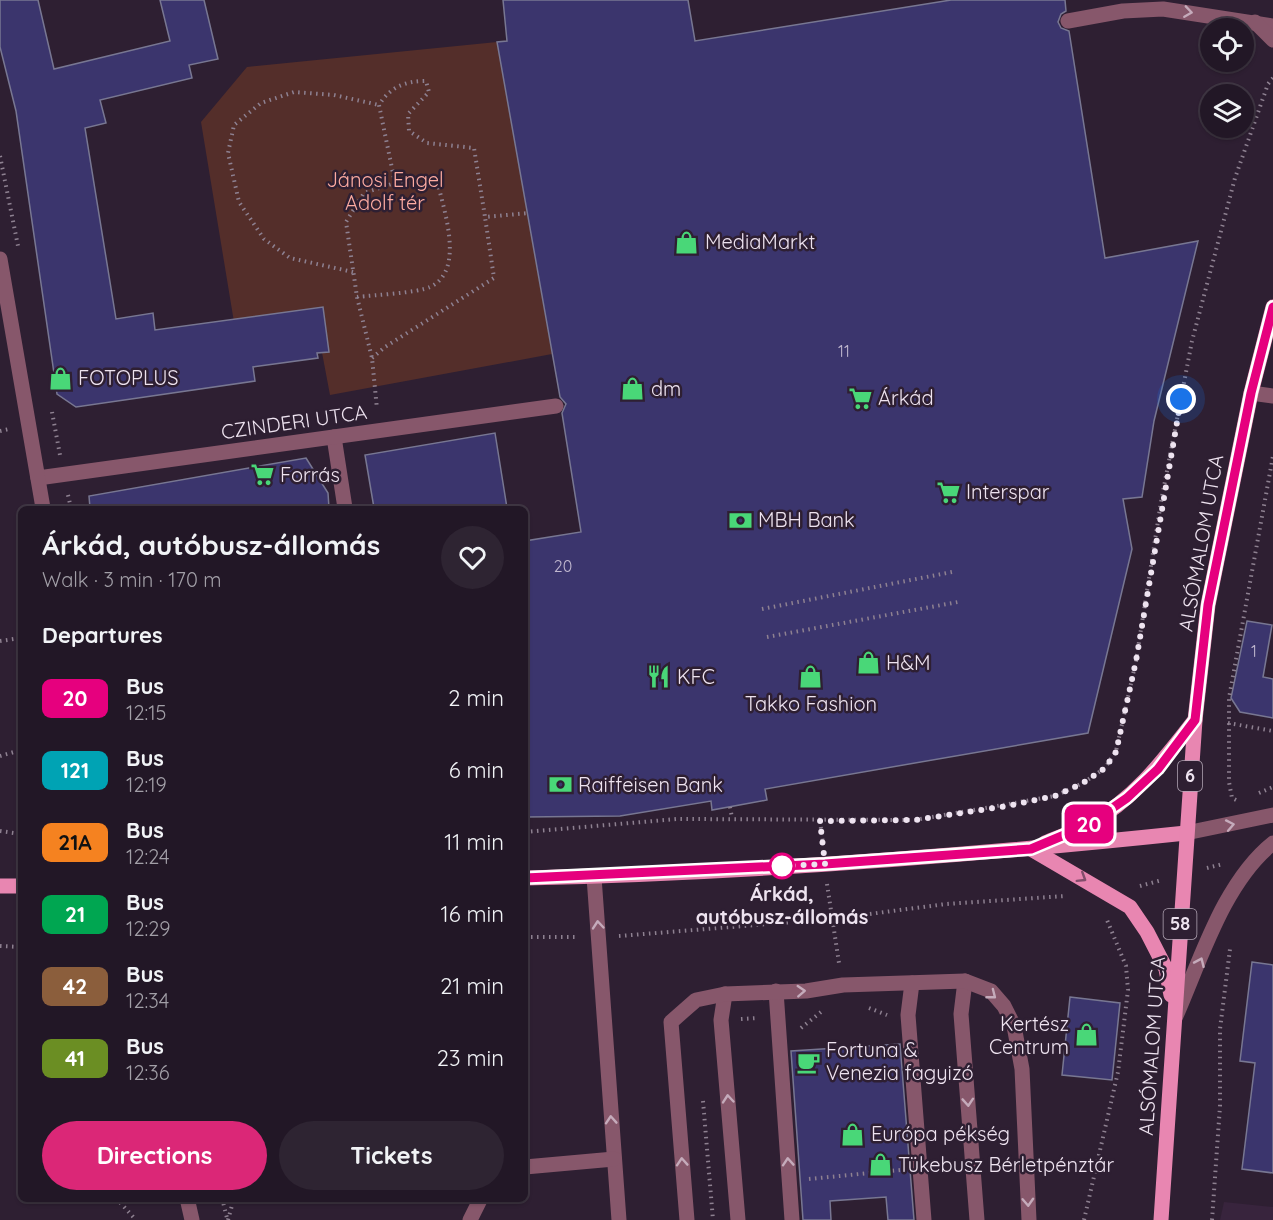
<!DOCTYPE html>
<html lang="en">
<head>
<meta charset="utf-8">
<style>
  :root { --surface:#221726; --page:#2e2432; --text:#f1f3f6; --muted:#a29fa7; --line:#3f3643; --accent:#db2777 }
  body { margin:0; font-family:Quicksand,sans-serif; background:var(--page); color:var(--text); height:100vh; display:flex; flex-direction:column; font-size:22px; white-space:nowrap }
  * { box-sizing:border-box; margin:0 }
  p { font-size:20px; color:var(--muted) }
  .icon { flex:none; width:33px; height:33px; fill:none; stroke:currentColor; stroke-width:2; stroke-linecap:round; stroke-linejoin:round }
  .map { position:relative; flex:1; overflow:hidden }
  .side { position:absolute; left:18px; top:506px; width:510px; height:696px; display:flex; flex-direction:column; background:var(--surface); border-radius:9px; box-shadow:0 2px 4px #0004,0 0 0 2px var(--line) }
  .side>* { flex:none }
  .badge { padding:0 12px; border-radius:9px; font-size:21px; line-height:39px }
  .fabs { position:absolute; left:1200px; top:18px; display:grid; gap:12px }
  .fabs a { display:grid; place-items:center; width:54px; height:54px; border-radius:50%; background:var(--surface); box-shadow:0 2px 4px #0004,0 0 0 2px var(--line); font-size:30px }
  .you { position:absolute; width:30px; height:30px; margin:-15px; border:4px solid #fff; border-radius:50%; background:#1a73e8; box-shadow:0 0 0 9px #1a73e833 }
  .map>.badge { position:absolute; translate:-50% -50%; box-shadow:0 0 0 3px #fff }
  h2 { padding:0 24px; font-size:22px; line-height:54px }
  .round { display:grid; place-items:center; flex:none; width:63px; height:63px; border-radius:32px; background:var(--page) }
  .overview { display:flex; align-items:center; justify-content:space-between; height:102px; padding:0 24px }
  h1 { font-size:28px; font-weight:700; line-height:45px }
  .action { display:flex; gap:12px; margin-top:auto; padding:12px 24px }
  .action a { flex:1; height:69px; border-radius:36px; background:var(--accent); color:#fff; font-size:24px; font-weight:700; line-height:69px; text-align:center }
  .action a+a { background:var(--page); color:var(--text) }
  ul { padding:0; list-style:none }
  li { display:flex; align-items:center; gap:18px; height:72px; padding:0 24px }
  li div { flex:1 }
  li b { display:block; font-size:22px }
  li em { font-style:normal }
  li .badge { min-width:66px; font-weight:700; text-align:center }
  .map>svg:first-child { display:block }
  .built { fill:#38243d }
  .green { fill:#542e2a }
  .building { fill:#3b356d; stroke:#787792; stroke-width:1.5 }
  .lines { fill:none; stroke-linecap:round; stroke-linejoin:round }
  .path { stroke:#8e8191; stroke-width:4; stroke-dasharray:1.5 4.5; stroke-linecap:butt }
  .service { stroke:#87576b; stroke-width:15 }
  .minor { stroke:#87576b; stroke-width:15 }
  .tertiary { stroke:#87576b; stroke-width:15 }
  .primary { stroke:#e886b1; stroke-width:15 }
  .oneway { stroke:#c5abbb }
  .oneway2 { stroke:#824d6b }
  .line-casing { stroke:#fff; stroke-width:14 }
  .line { stroke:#e6007e; stroke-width:9 }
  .walk { stroke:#eee3f0; stroke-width:6; stroke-dasharray:0 10.8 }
  .stop-dot { fill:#fff; stroke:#e6007e; stroke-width:3 }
  .labels { text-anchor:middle; stroke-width:5; stroke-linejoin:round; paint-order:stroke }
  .number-label { font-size:16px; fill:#c1b8cf }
  .shield { fill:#2e1f32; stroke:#b4a8b7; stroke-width:1.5 }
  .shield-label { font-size:18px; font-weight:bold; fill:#eee3f0 }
  .park-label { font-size:20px; fill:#fdaba1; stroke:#2e1f32 }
  .poi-label { font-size:20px; fill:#eee3f0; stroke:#2e1f32; text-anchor:start }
  .street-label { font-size:20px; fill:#eee3f0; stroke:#2e1f32 }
  .stop-label { font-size:20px; font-weight:bold; fill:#eee3f0; stroke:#2e1f32 }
</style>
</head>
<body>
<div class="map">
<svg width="1273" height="1220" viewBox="0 0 1273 1220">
  <rect width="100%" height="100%" fill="#2e1f32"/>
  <polygon class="built" points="1224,1202 1273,1207 1273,1220 1220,1220"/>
  <polygon class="green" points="497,42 552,354 330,395 314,310 234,322 201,122 247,67"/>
  <g class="building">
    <polygon points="0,0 38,0 54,69 170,41 160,0 204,0 218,59 189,65 192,78 100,100 106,123 85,128 116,319 153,313 155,330 323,307 329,352 317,353 318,358 253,367 255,381 76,407 57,394 16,111 0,47"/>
    <polygon points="503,0 688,0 695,41 951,0 1065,0 1066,11 1061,14 1058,22 1061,28 1069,31 1105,258 1198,241 1154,421 1142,497 1123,499 1132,549 1088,733 765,789 767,800 712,810 711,801 620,816 525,817 525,541 581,532 562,413 566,404 560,397 497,42 507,41"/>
    <polygon points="495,433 507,508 374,508 365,455"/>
    <polygon points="306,458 328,493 329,508 90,508 89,496"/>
    <polygon points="1247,621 1272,625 1263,677 1273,679 1273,718 1240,712 1231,698"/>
    <polygon points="1252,962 1273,965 1273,1173 1242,1169 1255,1063 1240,1061"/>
    <polygon points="1070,997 1120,1003 1112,1080 1062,1075"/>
    <polygon points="900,1044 914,1220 888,1220 886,1197 830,1201 831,1220 803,1220 791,1051"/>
  </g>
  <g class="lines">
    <g class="path">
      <polyline points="0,156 18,246"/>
      <path d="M395,183L379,105C390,87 405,81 426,81L429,92L408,114L409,131L427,143L474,148L485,217L529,213"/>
      <polyline points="353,272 290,258 264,239 239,202 228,153 234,125 261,103 294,92 334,95 379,105"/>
      <path d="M357,297C374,295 417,293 430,287C467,270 442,205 436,176L395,183L364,193L346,222L357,297L372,358L377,409"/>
      <polyline points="372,358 385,347 494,278 485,217"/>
      <polyline points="52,412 60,455"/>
      <polyline points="0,431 9,429"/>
      <polyline points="68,495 71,508"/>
      <polyline points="762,609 952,572"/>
      <polyline points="767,637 958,602"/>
      <polyline points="0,641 21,638"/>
      <polyline points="1228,723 1273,731"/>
      <polyline points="0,756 21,750"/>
      <polyline points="1259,793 1273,787"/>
      <polyline points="1236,800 1232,798 1229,782 1229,698 1273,456"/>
      <polyline points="730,807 732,818"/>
      <polyline points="820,821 823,844"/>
      <polyline points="0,831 21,834"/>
      <polyline points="525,832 677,819 915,820 1055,796 1083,783 1105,768 1116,751 1136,661 1161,502 1192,341 1235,178 1268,84 1273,78"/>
      <polyline points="1207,868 1223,864"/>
      <polyline points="827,884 839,963"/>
      <polyline points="1140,886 1162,880"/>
      <polyline points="619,936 831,919 946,904 1065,896"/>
      <polyline points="525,937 578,937"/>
      <polyline points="0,946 21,947"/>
      <polyline points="869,1008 887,1015"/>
      <polyline points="741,1019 758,1018"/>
      <polyline points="801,1028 821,1012"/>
      <polyline points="703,1101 713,1220"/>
      <polyline points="809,1179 900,1170"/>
      <polyline points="116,1198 136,1220"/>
      <polyline points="222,1198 227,1218"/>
      <polyline points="228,1220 234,1198"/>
      <polyline points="1084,1220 1118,1072 1128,990 1126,966 1107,920"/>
      <polyline points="1212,1220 1220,1106 1220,1029 1230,949"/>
    </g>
    <g class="service">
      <polyline points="1068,21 1123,11 1163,9 1273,26"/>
      <polyline points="1255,22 1273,40"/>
      <polyline points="965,981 961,1014 977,1220"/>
      <polyline points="912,983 908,1015 924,1220"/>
      <polyline points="776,991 792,1220"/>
      <polyline points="725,994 721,1020 738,1220"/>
      <polyline points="687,1220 671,1022 696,1000 725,994 806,991 843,985 965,981 991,991 1004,1006 1014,1026 1022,1069 1029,1220"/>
    </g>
    <g class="minor">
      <polyline points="1251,393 1273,396"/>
      <polyline points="334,437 345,508"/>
      <polyline points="38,478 556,406"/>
      <polyline points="594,877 619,1220"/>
      <polyline points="525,1167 614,1159"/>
      <polyline points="470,1220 481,1198"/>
    </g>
    <g class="tertiary">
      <polyline points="0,259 43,508"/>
      <polyline points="1186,833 1273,815"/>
      <path d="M1176,1016C1201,959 1224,882 1273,843"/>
      <polyline points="187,1198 192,1220"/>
    </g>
    <g class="primary">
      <path d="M1045,843C1059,837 1074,832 1087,825C1133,801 1164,760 1195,720"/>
      <polyline points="1031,849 1130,907 1147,932 1166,969 1171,995"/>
      <path d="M525,878C746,873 967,856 1186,833"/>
      <polyline points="0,886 21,886"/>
      <polyline points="1161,1220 1195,720 1208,605 1251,393 1273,307"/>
    </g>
  </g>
  <defs><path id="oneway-chevron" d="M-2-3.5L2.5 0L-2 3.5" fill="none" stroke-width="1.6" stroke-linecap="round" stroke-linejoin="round" transform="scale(1.5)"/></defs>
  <g class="oneway">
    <use href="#oneway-chevron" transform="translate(1188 12) rotate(8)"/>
    <use href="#oneway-chevron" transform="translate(1230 825) rotate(-11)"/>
    <use href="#oneway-chevron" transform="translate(598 925) rotate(-95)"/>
    <use href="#oneway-chevron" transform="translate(1200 962) rotate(-66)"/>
    <use href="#oneway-chevron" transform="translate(801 991) rotate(-3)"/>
    <use href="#oneway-chevron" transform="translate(992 995) rotate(38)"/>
    <use href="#oneway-chevron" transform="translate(728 1099) rotate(-95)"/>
    <use href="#oneway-chevron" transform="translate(968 1102) rotate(86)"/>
    <use href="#oneway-chevron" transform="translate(611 1120) rotate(-94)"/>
    <use href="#oneway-chevron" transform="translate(682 1162) rotate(-94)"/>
    <use href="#oneway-chevron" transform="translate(788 1162) rotate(-94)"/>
    <use href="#oneway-chevron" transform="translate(1028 1202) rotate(87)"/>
  </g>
  <use class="oneway2" href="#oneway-chevron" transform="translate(1082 878) rotate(32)"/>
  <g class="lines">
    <defs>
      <polyline id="line" points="525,878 825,864 1031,849 1088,825 1127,798 1158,769 1195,720 1208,605 1251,393 1273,307"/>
    </defs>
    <use href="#line" class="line-casing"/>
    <use href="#line" class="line"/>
    <polyline class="walk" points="782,866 825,864 820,821 915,820 1007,806 1055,796 1083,783 1105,768 1116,752 1136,661 1181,399"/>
  </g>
  <defs>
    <symbol id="shop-bare" viewBox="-9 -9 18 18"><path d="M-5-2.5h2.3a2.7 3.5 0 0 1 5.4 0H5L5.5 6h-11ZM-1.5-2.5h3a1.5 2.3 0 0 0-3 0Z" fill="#49d778" stroke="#2e1f32" stroke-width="2.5" paint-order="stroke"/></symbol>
    <symbol id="supermarket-bare" viewBox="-9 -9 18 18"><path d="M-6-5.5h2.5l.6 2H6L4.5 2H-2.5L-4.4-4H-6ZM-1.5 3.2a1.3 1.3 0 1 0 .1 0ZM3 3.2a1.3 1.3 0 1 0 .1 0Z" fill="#49d778" stroke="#2e1f32" stroke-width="2.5" paint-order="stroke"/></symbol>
    <symbol id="bank-bare" viewBox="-9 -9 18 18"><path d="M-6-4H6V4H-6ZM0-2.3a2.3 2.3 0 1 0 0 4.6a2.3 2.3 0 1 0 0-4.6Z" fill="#49d778" stroke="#2e1f32" stroke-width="2.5" paint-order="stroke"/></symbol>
    <symbol id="restaurant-bare" viewBox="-9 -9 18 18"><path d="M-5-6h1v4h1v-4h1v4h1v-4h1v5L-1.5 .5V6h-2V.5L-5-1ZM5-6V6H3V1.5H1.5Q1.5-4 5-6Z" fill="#49d778" stroke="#2e1f32" stroke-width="2.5" paint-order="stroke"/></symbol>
    <symbol id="cafe-bare" viewBox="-9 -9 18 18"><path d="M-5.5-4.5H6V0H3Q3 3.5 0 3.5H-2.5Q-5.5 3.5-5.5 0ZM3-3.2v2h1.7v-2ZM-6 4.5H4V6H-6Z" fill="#49d778" stroke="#2e1f32" stroke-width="2.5" paint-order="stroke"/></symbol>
  </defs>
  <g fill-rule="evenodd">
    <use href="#shop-bare" x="670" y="226" width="33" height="33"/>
    <use href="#shop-bare" x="44" y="362" width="33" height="33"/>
    <use href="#shop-bare" x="616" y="372" width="33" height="33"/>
    <use href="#supermarket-bare" x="844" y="382" width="33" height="33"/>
    <use href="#supermarket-bare" x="246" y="458" width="33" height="33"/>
    <use href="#supermarket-bare" x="932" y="476" width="33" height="33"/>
    <use href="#bank-bare" x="724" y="504" width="33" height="33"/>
    <use href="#shop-bare" x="852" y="646" width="33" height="33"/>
    <use href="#shop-bare" x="794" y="660" width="33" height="33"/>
    <use href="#restaurant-bare" x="642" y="660" width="33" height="33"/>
    <use href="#bank-bare" x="544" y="768" width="33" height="33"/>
    <use href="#shop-bare" x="1070" y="1018" width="33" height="33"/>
    <use href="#cafe-bare" x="792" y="1046" width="33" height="33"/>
    <use href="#shop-bare" x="836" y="1118" width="33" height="33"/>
    <use href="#shop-bare" x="864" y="1148" width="33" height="33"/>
  </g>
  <circle class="stop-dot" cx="782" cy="866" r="12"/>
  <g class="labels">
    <g class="number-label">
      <text x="844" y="357">11</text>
      <text x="563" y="572">20</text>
      <text x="1254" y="657">1</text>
    </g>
    <g class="shield">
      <rect x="1178" y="761" width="24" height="30" rx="4.5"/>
      <rect x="1163.5" y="909" width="33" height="30" rx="4.5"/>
    </g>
    <g class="shield-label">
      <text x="1190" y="782">6</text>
      <text x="1180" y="930">58</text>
    </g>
    <g class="park-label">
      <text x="385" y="187">Jánosi Engel<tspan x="385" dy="23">Adolf tér</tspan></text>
    </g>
    <g class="poi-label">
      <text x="705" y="249">MediaMarkt</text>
      <text x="78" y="385">FOTOPLUS</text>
      <text x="651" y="396">dm</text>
      <text x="878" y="405">Árkád</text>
      <text x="280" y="482">Forrás</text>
      <text x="966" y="499">Interspar</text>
      <text x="758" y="527">MBH Bank</text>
      <text x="886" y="670">H&amp;M</text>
      <text x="677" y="684">KFC</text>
      <text x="811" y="711" text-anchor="middle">Takko Fashion</text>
      <text x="578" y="792">Raiffeisen Bank</text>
      <text x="1069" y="1031" text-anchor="end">Kertész<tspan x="1069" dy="23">Centrum</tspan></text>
      <text x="826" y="1057">Fortuna &amp;<tspan x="826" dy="23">Venezia fagyizó</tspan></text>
      <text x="871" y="1141">Európa pékség</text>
      <text x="898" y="1172">Tükebusz Bérletpénztár</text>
    </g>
    <g class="street-label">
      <text transform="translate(294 422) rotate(-8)" y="7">CZINDERI UTCA</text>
      <text transform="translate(1201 543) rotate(-80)" y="7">ALSÓMALOM UTCA</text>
      <text transform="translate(1152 1046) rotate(-86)" y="7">ALSÓMALOM UTCA</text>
    </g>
    <g class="stop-label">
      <text x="782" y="901">Árkád,<tspan x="782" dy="23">autóbusz-állomás</tspan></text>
    </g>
  </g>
</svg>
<div class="fabs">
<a><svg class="icon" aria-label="locate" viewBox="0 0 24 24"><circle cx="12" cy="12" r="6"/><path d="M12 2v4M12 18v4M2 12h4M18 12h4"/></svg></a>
<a><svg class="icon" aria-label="layers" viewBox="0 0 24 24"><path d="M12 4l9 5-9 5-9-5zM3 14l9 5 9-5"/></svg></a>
</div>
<div class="you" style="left:1181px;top:399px"></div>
<b class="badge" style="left:1089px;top:824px;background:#e6007e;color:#fff">20</b>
<section class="side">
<div class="overview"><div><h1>Árkád, autóbusz-állomás</h1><p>Walk · 3 min · 170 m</p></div><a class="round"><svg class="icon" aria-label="heart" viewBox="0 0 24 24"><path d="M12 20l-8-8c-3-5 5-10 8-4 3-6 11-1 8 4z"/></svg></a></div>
<h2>Departures</h2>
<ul>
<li><span class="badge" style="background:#e6007e;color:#fff">20</span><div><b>Bus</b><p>12:15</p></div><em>2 min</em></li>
<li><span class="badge" style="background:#00a3b4;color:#fff">121</span><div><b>Bus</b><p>12:19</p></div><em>6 min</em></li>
<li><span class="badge" style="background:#f58220;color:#111">21A</span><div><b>Bus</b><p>12:24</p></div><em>11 min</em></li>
<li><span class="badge" style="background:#00a651;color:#fff">21</span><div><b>Bus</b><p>12:29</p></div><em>16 min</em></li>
<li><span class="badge" style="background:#8b5e3c;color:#fff">42</span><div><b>Bus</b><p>12:34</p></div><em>21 min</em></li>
<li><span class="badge" style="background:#6b8e23;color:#fff">41</span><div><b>Bus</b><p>12:36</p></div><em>23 min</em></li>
</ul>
<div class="action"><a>Directions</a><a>Tickets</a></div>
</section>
</div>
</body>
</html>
